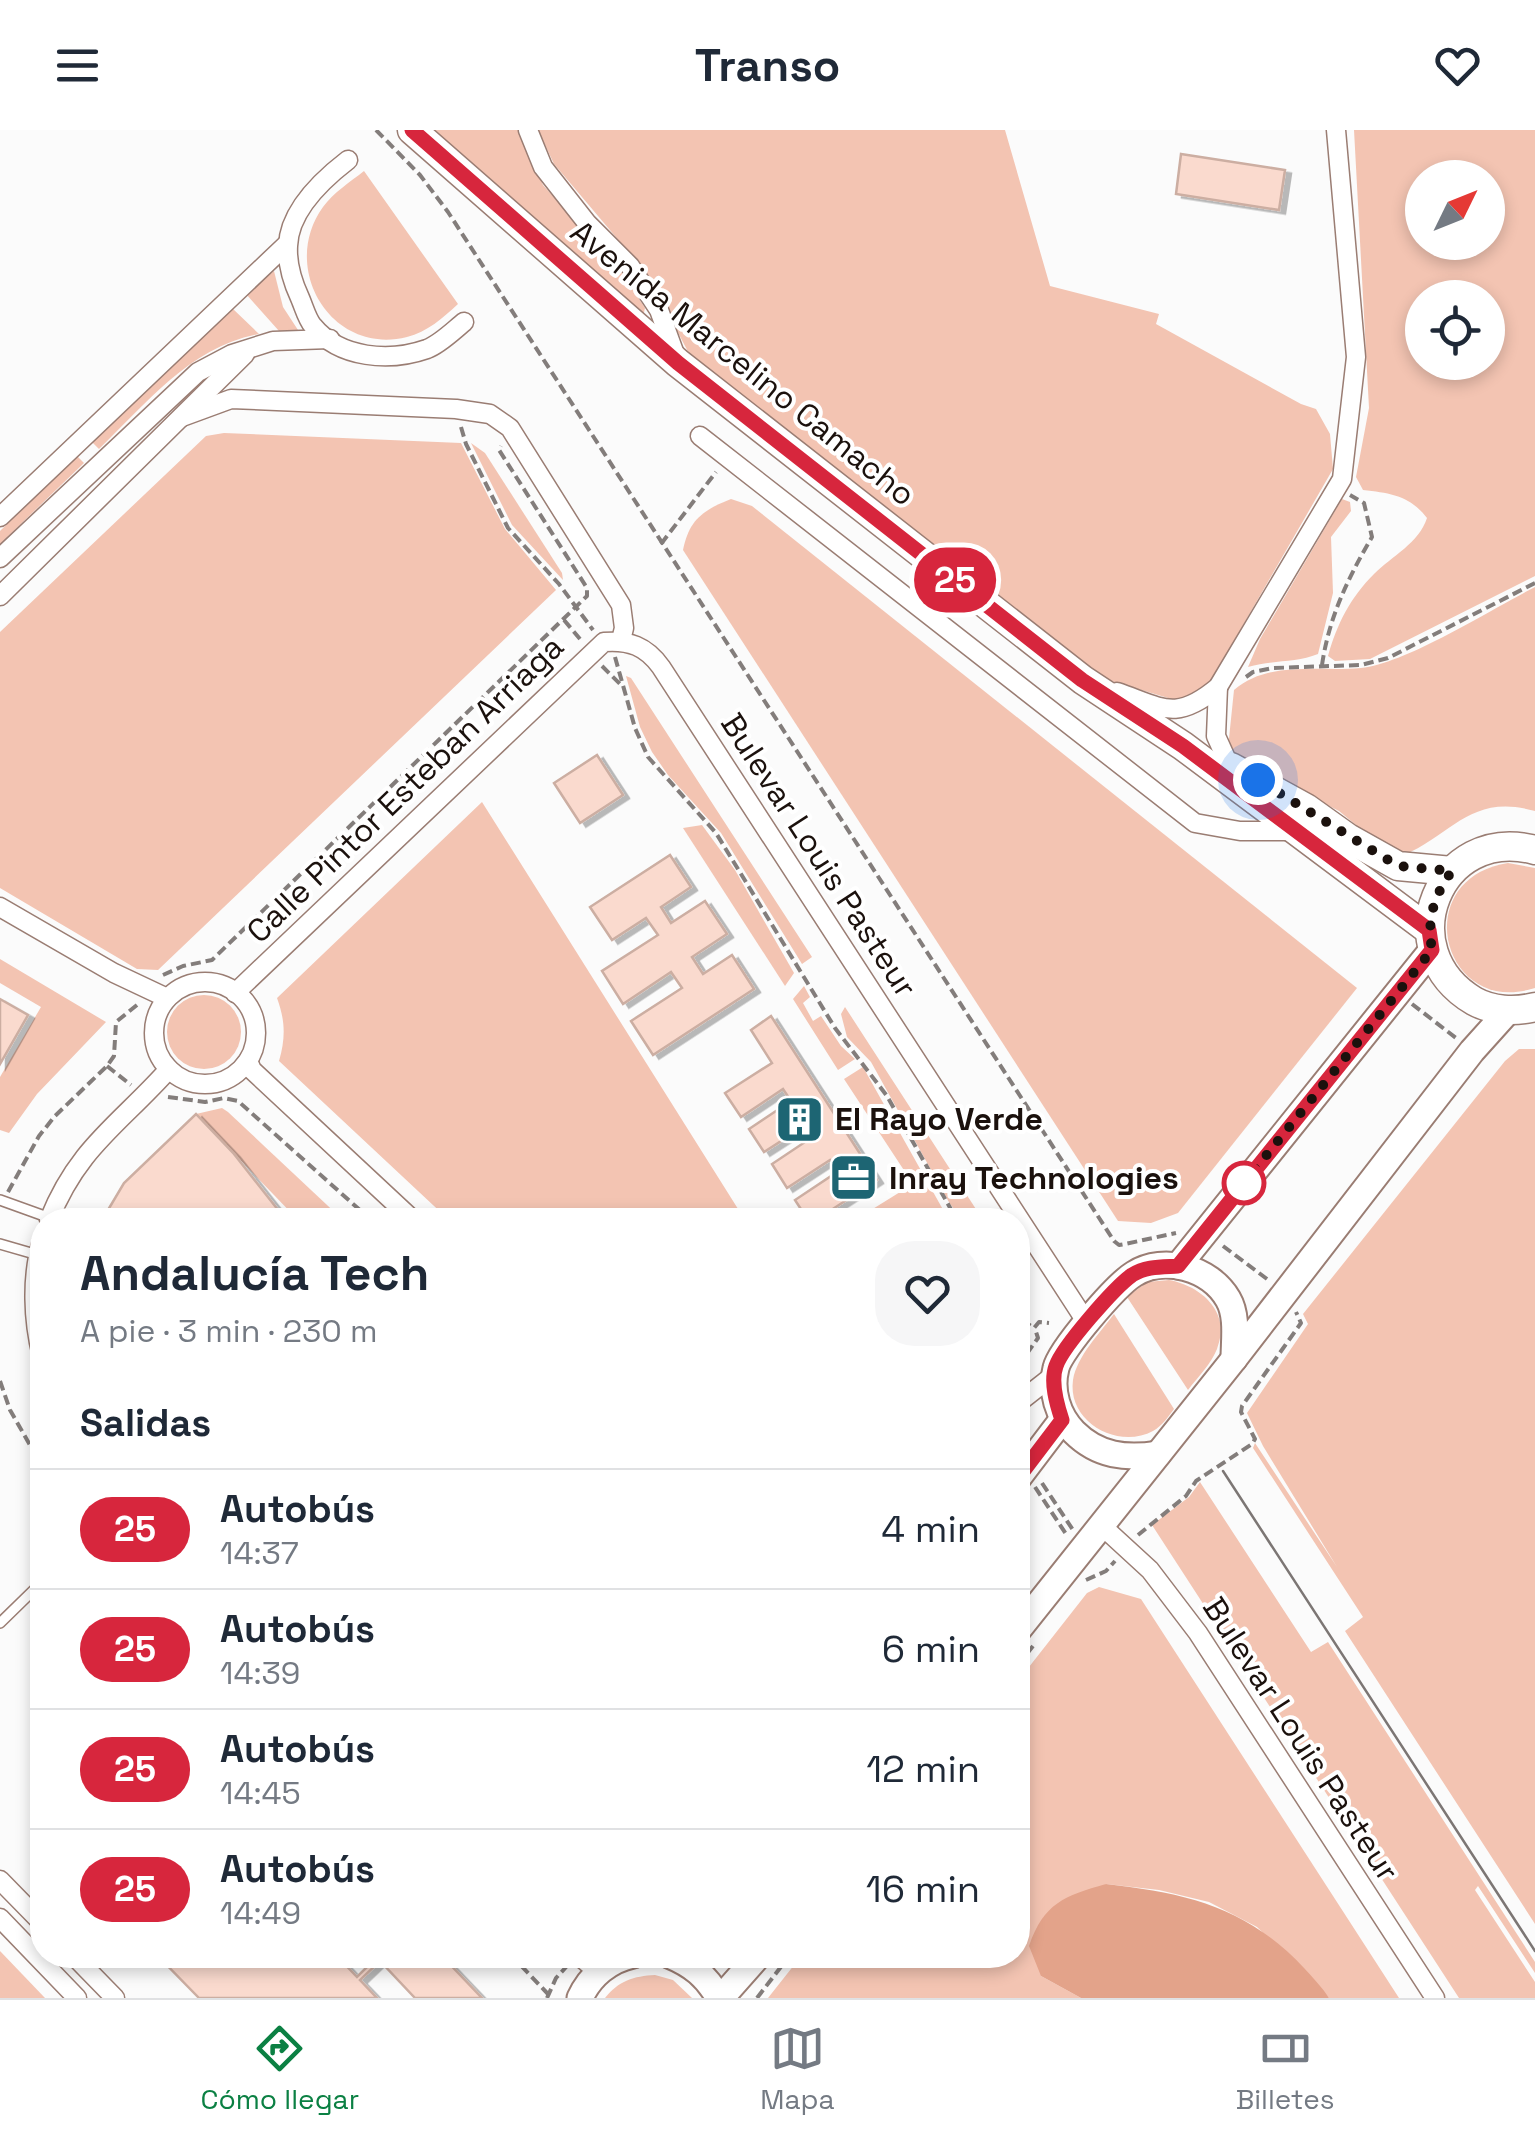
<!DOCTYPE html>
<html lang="es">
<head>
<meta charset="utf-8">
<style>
  :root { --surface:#fff; --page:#f6f6f7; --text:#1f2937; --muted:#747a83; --line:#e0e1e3; --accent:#0b8043 }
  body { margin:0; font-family:"Space Grotesk",sans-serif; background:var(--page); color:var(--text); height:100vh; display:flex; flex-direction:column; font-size:38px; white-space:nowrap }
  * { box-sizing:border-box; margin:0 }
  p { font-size:32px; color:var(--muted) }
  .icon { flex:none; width:55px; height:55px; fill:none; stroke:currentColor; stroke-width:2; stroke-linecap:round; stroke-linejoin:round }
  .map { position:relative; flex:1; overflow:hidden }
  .panel { position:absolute; left:30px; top:1078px; width:1000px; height:760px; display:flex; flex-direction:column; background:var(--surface); border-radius:40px; box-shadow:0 5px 15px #0003 }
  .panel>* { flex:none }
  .badge { padding:0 20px; border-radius:32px; font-size:35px; line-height:65px }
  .needle { width:65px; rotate:47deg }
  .buttons { position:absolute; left:1405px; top:30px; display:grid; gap:20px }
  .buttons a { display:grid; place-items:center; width:100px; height:100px; border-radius:50%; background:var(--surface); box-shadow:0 5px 15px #0003; font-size:50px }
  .you { position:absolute; width:50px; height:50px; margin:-25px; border:8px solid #fff; border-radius:50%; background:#1a73e8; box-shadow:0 0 0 15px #1a73e833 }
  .map>.badge { position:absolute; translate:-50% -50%; box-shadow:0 0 0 5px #fff }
  h2 { padding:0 50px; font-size:38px; line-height:90px }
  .round { display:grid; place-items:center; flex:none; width:105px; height:105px; border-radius:40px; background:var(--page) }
  .overview { display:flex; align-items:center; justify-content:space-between; height:170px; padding:0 50px }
  h1 { font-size:48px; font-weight:700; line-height:75px }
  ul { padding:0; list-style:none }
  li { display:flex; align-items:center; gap:30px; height:120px; padding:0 50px; border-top:2px solid var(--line) }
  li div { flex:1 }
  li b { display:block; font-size:38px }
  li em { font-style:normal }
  li .badge { min-width:110px; font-weight:700; text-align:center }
  header { display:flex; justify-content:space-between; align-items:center; height:130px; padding:0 50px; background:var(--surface); font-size:45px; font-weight:700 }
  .tabs { display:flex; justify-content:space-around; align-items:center; height:140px; border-top:2px solid var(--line); background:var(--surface); font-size:28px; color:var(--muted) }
  .tabs a { display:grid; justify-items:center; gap:5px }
  .tabs .selected { color:var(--accent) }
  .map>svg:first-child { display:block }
  .green { fill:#f3c4b2; fill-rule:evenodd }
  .water { fill:#e3a38a }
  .building { fill:#fadace; stroke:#ccaea2; stroke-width:2.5; filter:url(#shadow) }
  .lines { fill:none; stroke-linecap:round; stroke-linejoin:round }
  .lane-casing { stroke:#9a7d73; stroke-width:12 }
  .street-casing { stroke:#9a7d73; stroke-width:21 }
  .secondary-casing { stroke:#9a7d73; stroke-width:29 }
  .primary-casing { stroke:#9a7d73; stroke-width:31 }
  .path { stroke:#837d7b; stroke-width:4; stroke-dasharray:10 5; stroke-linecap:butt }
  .lane { stroke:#fff; stroke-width:9 }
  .street { stroke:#fff; stroke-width:18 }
  .secondary { stroke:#fff; stroke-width:25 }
  .primary { stroke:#fff; stroke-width:28 }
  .tram { stroke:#7c7674; stroke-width:2.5 }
  .line-casing { stroke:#fff; stroke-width:22 }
  .line { stroke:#d7263d; stroke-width:15 }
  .walk { stroke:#1b110d; stroke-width:10; stroke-dasharray:0 18 }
  .stop-dot { fill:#fff; stroke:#d7263d; stroke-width:5 }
  .labels { text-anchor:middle; stroke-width:8; stroke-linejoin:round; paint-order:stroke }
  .street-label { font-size:32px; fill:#1b110d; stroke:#fff }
  .poi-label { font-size:32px; font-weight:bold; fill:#1b110d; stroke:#fff; text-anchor:start }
</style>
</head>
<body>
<header><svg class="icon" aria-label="menu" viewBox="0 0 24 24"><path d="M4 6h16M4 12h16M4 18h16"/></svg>Transo<svg class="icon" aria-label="heart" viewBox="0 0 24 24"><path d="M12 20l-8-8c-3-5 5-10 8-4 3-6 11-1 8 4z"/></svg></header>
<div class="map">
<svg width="1535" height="1868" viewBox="0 0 1535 1868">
  <defs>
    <filter id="shadow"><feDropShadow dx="6" dy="3.5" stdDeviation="0" flood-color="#0004"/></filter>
  </defs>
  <rect width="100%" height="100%" fill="#fbfbfb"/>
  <g class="green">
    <polygon points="427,0 518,0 543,55 623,144 645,178 643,187"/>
    <polygon points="538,0 1005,0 1050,156 1159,184 1156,194 1301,274 1316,279 1330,304 1333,339 1212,549 1193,571 1178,571 1085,543 696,237 648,145 554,34"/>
    <path d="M1354,0H1535V446L1370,529L1335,531L1328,526C1337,494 1350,468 1374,444C1392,426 1419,413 1427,388C1410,366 1391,363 1363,360L1356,347L1369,278ZM1422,48H1488V112H1422ZM1422,168H1488V232H1422Z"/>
    <path d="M364,41L458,174C443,188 427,202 407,207C331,226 279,138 323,77C333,63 350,52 364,41Z"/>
    <polygon points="274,141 283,177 298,200 279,201 246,164"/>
    <path d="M232,178L259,204C191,216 146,274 99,319L92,312Z"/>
    <polygon points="224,303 461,313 505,399 556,460 158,840 137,839 0,758 0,502 206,306"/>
    <polygon points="471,313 485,323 562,443 563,450 512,395"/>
    <polygon points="77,326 84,333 0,414 0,401"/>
    <path d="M731,369L752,376L1357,858L1178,1083L1151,1093L1118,1091L683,420C689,390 703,380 731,369Z"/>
    <path d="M1342,369L1350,372L1351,381L1331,407L1333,463L1318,524C1296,533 1271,530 1248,537L1260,509Z"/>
    <path d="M1535,457V681C1471,663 1453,704 1404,725L1385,719L1339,681L1237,629L1228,618L1234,560C1269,530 1319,542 1361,538C1407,533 1490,480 1535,457Z"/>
    <polygon points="626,546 631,548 812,827 802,834 721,703 668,645 652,622 640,597"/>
    <path d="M482,672L745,1090H449L279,931C286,907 285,890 277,868Z"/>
    <polygon points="702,695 735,740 794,843 785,856 683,698"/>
    <path d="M1508,733L1535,738V858C1442,888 1407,749 1508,733Z"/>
    <polygon points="0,829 106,892 37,964 9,1003 0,1000 0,947 41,877 0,853"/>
    <polygon points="804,856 810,867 803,873 813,891 821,886 841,916 855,929 838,940 793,869"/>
    <circle cx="204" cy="902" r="37"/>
    <polygon points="845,877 983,1090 963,1090 950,1074 871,932 847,907 841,884"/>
    <polygon points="1519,919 1535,919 1535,1794 1345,1501 1363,1487 1253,1318 1255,1313 1337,1437 1263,1316 1247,1283 1308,1194 1303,1184 1505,931"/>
    <polygon points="863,937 946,1085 950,1090 855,1090 913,1054 844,949"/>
    <polygon points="222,978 228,982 343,1090 298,1090 196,984"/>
    <path d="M1169,1150C1201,1156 1232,1182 1217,1219C1211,1234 1198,1247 1188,1260L1127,1167L1147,1152Z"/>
    <path d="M1114,1184L1174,1279C1168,1287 1162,1296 1153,1301C1118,1320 1067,1292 1073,1250C1077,1226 1100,1203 1114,1184Z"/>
    <polygon points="1200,1352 1311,1522 1328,1512 1535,1832 1535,1843 1478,1756 1475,1760 1535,1852 1535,1868 1459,1868 1152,1395 1189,1367"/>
    <polygon points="1099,1457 1141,1469 1399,1868 1329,1868 1257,1797 1209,1772 1159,1760 1106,1754 1041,1846 1081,1868 768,1868 802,1825 1018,1825 1018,1551 1087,1463"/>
    <polygon points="0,1821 45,1868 0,1868"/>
    <path d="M655,1845L673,1850L692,1868H605C618,1851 634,1846 655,1845Z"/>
  </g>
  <path class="water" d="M1106,1754C1186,1763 1247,1777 1304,1838C1313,1848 1322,1857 1329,1868H1081L1041,1846L1029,1816C1044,1773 1064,1766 1106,1754Z"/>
  <g class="building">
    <polygon points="1181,24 1285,40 1279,80 1176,64"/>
    <polygon points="597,625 623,665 580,693 554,653"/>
    <polygon points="670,725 691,757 661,777 671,793 705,771 727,804 692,827 703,844 732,825 754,859 653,925 631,891 682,858 671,842 623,874 602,841 658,805 646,788 612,810 590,777"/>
    <polygon points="0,869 28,885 0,934"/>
    <polygon points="771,886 877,1050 816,1090 808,1090 795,1070 837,1042 830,1030 787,1058 772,1034 814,1006 806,995 764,1022 749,999 791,971 783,959 741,987 725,963 772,933 751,900"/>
    <polygon points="196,984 234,1024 286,1090 102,1090 124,1053"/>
    <polygon points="157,1825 336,1825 357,1847 376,1828 374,1825 441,1825 482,1868 415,1868 380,1831 360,1850 377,1868 199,1868"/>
  </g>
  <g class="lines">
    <defs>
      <g id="lane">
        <polyline points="0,1070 50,1088"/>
        <polyline points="0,1114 38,1125"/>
        <polyline points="0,1493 42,1452"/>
      </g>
      <g id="street">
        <polyline points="528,0 543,37 587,93 630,136 659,180 676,227"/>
        <path d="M348,30C322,50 289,81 288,116C287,133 293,153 300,168C304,177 307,189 313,196C340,229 390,232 427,219C440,214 453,201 464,192"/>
        <polyline points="182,287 231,269 456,279 490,284 510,298 621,475 624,498 621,510"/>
        <polyline points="700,306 1195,693 1240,701 1293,701"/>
        <polyline points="0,387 287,114"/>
        <polyline points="0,428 198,242 232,224 273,211 330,209"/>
        <polyline points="0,466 245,224"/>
        <polyline points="1218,557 1216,606 1230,637"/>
        <path d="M1117,562C1163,578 1176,592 1218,557L1342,349L1356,227L1336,0"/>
        <polyline points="0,777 114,843 167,868"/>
        <circle cx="205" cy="903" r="51"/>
        <path d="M235,863L604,512C629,510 646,516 661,537L1087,1193"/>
        <polyline points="248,931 252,940 413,1090"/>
        <path d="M49,1090C78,1017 120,994 169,939"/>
        <path d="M42,1111C31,1147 33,1191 42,1226"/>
        <polyline points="1018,1273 1055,1244"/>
        <polyline points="1101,1395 1150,1440 1198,1503 1435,1868"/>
        <polyline points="0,1750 42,1793"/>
        <polyline points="0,1788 77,1868"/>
        <polyline points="73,1825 115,1868"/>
        <polyline points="578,1825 598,1842"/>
      </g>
      <g id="secondary">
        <polyline points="1178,1136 1432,820"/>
        <path d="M1158,1324C1126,1329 1098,1326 1074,1302C1058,1286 1050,1261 1056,1238C1060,1220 1116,1155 1134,1144C1164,1125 1210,1138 1228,1169C1238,1186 1234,1210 1234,1229"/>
        <polyline points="1018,1348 1062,1290"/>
        <polyline points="1018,1500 1234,1229 1472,921 1508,881"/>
        <path d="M669,1825C693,1835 706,1846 719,1868"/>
        <path d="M580,1868C590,1846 609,1830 633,1825"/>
        <polyline points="721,1868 759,1825"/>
      </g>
      <g id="primary">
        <polyline points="412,0 678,233 1083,550 1183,616 1429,800"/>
        <polyline points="1231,637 1306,678 1348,708 1398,736 1452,741"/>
        <path d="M1535,720C1439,694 1388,820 1474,871C1492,881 1515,882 1535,877"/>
      </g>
    </defs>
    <use href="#lane" class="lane-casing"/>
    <use href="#street" class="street-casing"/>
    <use href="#secondary" class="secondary-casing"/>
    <use href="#primary" class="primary-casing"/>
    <g class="path">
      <polyline points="376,0 420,45 448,82 1114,1111 1119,1115 1125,1114 1176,1103"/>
      <polyline points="461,297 466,314 508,398 559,454 593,500"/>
      <polyline points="661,414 716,342"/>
      <polyline points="564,490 580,509"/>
      <polyline points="615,527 635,598 648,627 716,703 835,898 887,966 957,1090"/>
      <path d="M1322,535C1329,487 1348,448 1372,407L1364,373L1350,365"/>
      <polyline points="602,536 623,557"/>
      <polyline points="1246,547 1253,542 1273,538 1361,535 1388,528 1535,453"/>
      <polyline points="163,845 183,836 212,830 587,466 587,458 499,320 501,316"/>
      <polyline points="1412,874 1456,908"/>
      <polyline points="107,936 131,955"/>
      <polyline points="168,967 205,972 224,968 238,971 371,1090"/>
      <polyline points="8,1062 39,1006 55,986 107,936 114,926 116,892 137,875"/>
      <polyline points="1223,1116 1267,1149"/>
      <polyline points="1018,1175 1024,1191 1034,1198 1039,1192 1049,1193"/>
      <polyline points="1018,1236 1038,1208 1035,1199"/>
      <polyline points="0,1251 10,1280 42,1336"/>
      <polyline points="1018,1289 1022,1300 1018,1307"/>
      <polyline points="1042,1353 1073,1400"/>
      <polyline points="1035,1357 1066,1404"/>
      <polyline points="1138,1405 1186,1366 1196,1351 1252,1314 1255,1309 1241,1282 1242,1276 1301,1193 1296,1182"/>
      <polyline points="1086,1450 1106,1441 1115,1431"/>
      <polyline points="1018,1535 1033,1516"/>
      <polyline points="511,1825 548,1864"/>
      <polyline points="547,1868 556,1848 567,1836"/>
      <polyline points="757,1868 790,1825"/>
    </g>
    <use href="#lane" class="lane"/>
    <use href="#street" class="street"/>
    <use href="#secondary" class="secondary"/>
    <use href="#primary" class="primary"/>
    <polyline class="tram" points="1223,1341 1535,1821"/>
  </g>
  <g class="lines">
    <defs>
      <path id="line" d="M412,0L678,233L1082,550L1183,616L1429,800L1432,820L1178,1136C1162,1137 1146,1136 1132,1145C1115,1157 1063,1216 1056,1236C1050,1252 1057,1275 1062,1290L1018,1348"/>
    </defs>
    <use href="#line" class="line-casing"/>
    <use href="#line" class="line"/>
    <path class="walk" d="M1244,1053L1432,820C1427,789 1433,767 1452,741L1398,736L1258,650"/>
  </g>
  <defs>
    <symbol id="building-square" viewBox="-11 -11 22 22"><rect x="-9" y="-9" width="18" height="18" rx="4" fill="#1d6573" stroke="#fff"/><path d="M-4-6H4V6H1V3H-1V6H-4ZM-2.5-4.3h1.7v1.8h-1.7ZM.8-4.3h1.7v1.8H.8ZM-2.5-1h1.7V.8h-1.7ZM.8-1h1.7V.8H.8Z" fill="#fff"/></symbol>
    <symbol id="office-square" viewBox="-11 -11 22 22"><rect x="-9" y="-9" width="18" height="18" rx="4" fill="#1d6573" stroke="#fff"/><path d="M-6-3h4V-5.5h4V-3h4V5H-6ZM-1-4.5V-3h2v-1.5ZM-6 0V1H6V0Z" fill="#fff"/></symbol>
  </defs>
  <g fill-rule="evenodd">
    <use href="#building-square" x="772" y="962" width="55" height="55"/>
    <use href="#office-square" x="826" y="1020" width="55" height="55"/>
  </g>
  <circle class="stop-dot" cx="1244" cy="1053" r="20"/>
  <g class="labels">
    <g class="street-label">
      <text transform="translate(743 233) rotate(39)" y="11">Avenida Marcelino Camacho</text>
      <text transform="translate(405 659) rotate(-44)" y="11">Calle Pintor Esteban Arriaga</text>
      <text transform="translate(819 725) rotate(57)" y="11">Bulevar Louis Pasteur</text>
      <text transform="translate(1301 1609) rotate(57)" y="11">Bulevar Louis Pasteur</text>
    </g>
    <g class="poi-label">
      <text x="835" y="1000">El Rayo Verde</text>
      <text x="889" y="1059">Inray Technologies</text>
    </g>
  </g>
</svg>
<div class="buttons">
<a><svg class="needle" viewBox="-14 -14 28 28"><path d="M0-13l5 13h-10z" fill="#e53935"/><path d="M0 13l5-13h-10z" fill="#747a83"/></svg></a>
<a><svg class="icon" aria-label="locate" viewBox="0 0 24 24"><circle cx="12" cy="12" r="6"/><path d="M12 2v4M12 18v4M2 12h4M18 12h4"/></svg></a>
</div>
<div class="you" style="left:1258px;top:650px"></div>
<b class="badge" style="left:955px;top:450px;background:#d7263d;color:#fff">25</b>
<section class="panel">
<div class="overview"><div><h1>Andalucía Tech</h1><p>A pie · 3 min · 230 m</p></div><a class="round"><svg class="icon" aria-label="heart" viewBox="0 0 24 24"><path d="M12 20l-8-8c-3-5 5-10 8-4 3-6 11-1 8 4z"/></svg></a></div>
<h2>Salidas</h2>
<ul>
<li><span class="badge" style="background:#d7263d;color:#fff">25</span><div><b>Autobús</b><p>14:37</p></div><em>4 min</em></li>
<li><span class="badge" style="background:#d7263d;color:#fff">25</span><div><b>Autobús</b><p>14:39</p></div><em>6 min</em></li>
<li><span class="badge" style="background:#d7263d;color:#fff">25</span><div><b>Autobús</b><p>14:45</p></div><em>12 min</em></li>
<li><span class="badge" style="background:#d7263d;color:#fff">25</span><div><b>Autobús</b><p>14:49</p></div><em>16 min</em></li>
</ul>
</section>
</div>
<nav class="tabs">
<a class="selected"><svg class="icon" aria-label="directions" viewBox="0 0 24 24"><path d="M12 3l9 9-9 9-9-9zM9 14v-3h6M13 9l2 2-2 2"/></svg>Cómo llegar</a>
<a><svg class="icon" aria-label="map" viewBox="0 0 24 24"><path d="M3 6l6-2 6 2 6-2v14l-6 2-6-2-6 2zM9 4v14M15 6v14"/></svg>Mapa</a>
<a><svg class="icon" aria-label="tickets" viewBox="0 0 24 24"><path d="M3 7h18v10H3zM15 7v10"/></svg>Billetes</a>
</nav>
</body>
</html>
